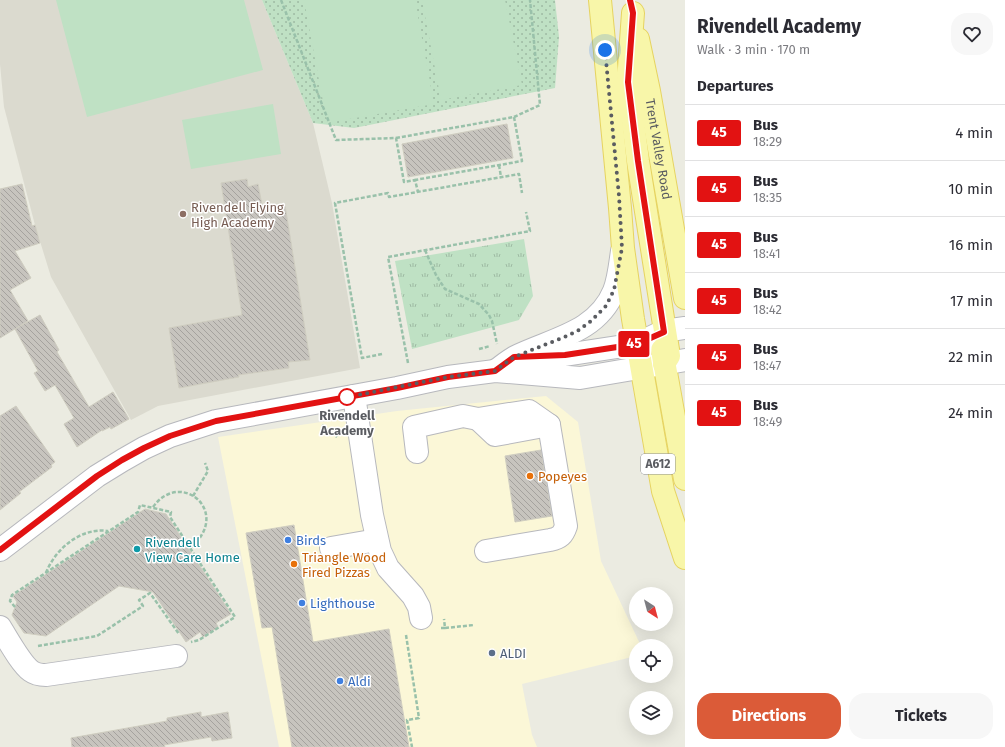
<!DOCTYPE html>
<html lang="en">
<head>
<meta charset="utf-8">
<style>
  :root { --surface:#fff; --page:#f7f7f7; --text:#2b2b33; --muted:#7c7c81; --line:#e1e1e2; --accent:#db5b38 }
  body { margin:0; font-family:"Fira Sans",sans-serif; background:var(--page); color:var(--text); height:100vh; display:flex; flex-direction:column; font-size:15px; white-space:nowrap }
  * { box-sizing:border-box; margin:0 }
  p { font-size:13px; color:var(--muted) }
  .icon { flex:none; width:22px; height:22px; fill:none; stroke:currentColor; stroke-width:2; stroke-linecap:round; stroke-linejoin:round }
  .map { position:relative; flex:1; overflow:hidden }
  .side { display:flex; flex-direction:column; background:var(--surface); width:320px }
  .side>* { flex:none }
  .badge { padding:0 8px; border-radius:3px; font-size:14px; line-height:26px }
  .needle { width:26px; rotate:144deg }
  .tools { position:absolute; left:629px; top:587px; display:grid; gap:8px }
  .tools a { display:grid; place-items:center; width:44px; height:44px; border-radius:50%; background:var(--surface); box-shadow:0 4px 16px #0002; font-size:20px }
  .you { position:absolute; width:20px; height:20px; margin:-10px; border:3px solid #fff; border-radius:50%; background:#1a73e8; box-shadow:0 0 0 6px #1a73e833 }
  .map>.badge { position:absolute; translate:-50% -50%; box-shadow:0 0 0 2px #fff }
  h2 { padding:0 12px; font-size:15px; line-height:36px }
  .round { display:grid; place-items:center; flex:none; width:42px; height:42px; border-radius:16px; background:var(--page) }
  .head { display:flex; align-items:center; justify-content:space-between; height:68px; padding:0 12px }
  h1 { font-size:19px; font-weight:700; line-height:30px }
  .button { display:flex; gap:8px; margin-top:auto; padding:8px 12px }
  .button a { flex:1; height:46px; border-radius:16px; background:var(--accent); color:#fff; font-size:16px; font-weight:700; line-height:46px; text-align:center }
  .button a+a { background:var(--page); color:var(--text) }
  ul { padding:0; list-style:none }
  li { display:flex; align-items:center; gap:12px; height:56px; padding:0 12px; border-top:1px solid var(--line) }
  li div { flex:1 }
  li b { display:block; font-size:15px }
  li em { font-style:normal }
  li .badge { min-width:44px; font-weight:700; text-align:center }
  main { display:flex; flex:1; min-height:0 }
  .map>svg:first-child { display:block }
  .commercial { fill:#fbf7d7 }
  .education { fill:#dbdacf }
  .grass { fill:url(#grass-dots) }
  .park { fill:url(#park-tufts) }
  .pitch { fill:#bfe1c4 }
  .building { fill:url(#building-back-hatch); stroke:#cfcdc0 }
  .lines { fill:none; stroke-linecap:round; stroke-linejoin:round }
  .minor-casing { stroke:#b7b8bd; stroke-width:24 }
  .major-casing { stroke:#e6d360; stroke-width:24 }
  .path { stroke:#99c1aa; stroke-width:2.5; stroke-dasharray:4 2; stroke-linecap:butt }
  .minor { stroke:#fff; stroke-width:22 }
  .major { stroke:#f8f6a9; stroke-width:22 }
  .line-casing { stroke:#fff; stroke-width:9 }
  .line { stroke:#e21212; stroke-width:6 }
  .walk { stroke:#5a5c61; stroke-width:4; stroke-dasharray:0 7.2 }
  .education-dot { fill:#8d6e63; stroke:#fff; stroke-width:1.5 }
  .stop-dot { fill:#fff; stroke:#e21212; stroke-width:2 }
  .food-dot { fill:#e8710a; stroke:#fff; stroke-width:1.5 }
  .shop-dot { fill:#3f7fe0; stroke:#fff; stroke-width:1.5 }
  .culture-dot { fill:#0f9aa8; stroke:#fff; stroke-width:1.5 }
  .service-dot { fill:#5c6f8a; stroke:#fff; stroke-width:1.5 }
  .labels { text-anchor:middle; stroke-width:3; stroke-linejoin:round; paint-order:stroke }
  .shield { fill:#fff; stroke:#8c8d90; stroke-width:1 }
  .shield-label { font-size:12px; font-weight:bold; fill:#5a5c61 }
  .street-label { font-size:13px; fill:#5a5c61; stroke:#fff }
  .education-label { font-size:13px; fill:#785e54; stroke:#fff; text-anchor:start }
  .stop-label { font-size:13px; font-weight:bold; fill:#5a5c61; stroke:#fff }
  .food-label { font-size:13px; fill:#c56008; stroke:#fff; text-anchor:start }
  .shop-label { font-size:13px; fill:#366cbe; stroke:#fff; text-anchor:start }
  .culture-label { font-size:13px; fill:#0d838f; stroke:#fff; text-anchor:start }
  .service-label { font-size:13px; fill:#4e5e75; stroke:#fff; text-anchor:start }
</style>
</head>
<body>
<main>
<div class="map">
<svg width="685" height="747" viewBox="0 0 685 747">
  <defs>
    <pattern id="grass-dots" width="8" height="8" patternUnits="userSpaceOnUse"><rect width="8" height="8" fill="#bfe1c4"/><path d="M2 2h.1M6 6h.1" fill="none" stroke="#9ebaa3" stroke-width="1.8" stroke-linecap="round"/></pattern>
    <pattern id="park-tufts" width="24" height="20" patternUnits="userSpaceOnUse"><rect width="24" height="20" fill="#bfe1c4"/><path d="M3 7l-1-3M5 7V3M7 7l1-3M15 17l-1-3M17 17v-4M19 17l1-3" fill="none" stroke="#9ebaa3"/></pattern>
    <pattern id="building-back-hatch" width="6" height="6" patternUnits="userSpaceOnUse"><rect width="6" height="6" fill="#c7c4be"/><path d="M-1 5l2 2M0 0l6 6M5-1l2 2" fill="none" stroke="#a5a29e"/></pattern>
  </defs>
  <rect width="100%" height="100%" fill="#ebebe1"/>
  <polygon class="commercial" points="546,396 578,422 601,561 641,646 636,646 636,656 522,684 532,735 537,747 279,747 218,437 397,411"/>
  <polygon class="education" points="0,0 262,0 313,123 332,203 360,368 158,406 131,420 51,277 35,225 4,107 0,64"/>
  <polygon class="grass" points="262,0 555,0 559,37 555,88 354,128 313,123"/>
  <polygon class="park" points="524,239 533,296 519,320 412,349 395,261"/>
  <g class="pitch">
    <polygon points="56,0 244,0 263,70 87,117"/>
    <polygon points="304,0 415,0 434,104 327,123"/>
    <polygon points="422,0 505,0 522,85 441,100"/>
    <polygon points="273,104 281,154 191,169 182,120"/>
  </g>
  <g class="building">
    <polygon points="507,124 513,158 408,177 402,144"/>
    <polygon points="247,179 248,187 258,184 263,210 285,205 310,360 288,362 289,368 238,375 239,377 179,388 169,328 242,315 221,183"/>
    <polygon points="22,184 32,226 35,225 40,243 15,251 31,278 10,290 28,321 0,338 0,189"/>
    <polygon points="40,315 59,350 57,352 89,407 113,392 129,419 111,429 110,427 102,431 102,430 77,447 64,424 74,418 55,385 45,391 34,373 38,371 15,329"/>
    <polygon points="16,406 55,462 51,465 52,467 19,492 21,493 0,510 0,416"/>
    <polygon points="541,450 552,516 515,522 505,456"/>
    <polygon points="145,509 166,514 231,614 216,623 218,627 203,637 200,632 186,642 153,592 119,586 46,636 24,633 12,615 17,602 13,596"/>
    <polygon points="294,525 313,642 389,629 409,747 292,747 272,627 262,628 246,533"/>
    <polygon points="201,712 201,717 228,712 232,738 212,741 211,737 164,745 165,747 72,747 71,738 167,721 167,718"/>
  </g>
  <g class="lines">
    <defs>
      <g id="minor">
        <polyline points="529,357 565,355 637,344 664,331 685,328"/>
        <path d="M495,371C501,367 508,361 515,357C551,339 597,333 614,291C619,278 620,264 622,251"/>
        <polyline points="354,396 372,515 380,551 388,568 413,596 419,607 421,618"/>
        <polyline points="478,419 495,435 549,425"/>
        <path d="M417,452L414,427L463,416L478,419L529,411L549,425L566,526C563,535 560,538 550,540L486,551"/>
        <polyline points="331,548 377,540"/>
        <polyline points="0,550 97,476 123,460 144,448 170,436 216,421 397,388 448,377 495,371 580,378 685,360"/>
        <path d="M0,627C7,638 21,664 31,671C35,674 41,675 46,675L176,656"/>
      </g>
      <g id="major">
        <polyline points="600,0 620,208 623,248 633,319 663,491 685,558"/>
        <polyline points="633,13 628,82 638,161 669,356 664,364"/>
        <path id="s1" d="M638,39L649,91L685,298"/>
        <polyline points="662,350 685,479"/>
      </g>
    </defs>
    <use href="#minor" class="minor-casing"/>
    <use href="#major" class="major-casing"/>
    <g class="path">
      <polyline points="281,0 336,140 396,138 404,182 415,180 418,192"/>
      <polyline points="514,117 540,105 530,0"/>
      <polyline points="396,138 514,117 522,161 415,180"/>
      <polyline points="499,165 501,177"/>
      <polyline points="425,250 436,275 445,289 479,304 489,315 492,321 497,344"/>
      <polyline points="479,349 490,346"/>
      <polyline points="382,354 362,358 335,203 388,193 389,197 519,174 522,193"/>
      <polyline points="408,363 388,257 530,231 526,212"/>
      <polyline points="322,425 337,437"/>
      <polyline points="193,496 208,471 205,463"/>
      <path d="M153,507C181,468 233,513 190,548"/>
      <path d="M46,573C55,549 81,527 108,531"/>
      <polyline points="15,607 10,601 12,595 138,512 140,505 171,512 170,517 235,617 199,640 191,642"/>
      <polyline points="441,628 445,628 444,619"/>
      <polyline points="445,628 474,625"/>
      <polyline points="406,635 419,718 407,720 412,747"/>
      <polyline points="38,646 97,636 143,606 139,600 150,593 179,634"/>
    </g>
    <use href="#minor" class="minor"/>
    <use href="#major" class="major"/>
  </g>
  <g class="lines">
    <defs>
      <polyline id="line" points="0,550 97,476 122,460 144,448 170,436 216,421 397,388 448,377 495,371 514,357 565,355 637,344 664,332 638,161 628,82 633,13 630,0"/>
    </defs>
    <use href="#line" class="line-casing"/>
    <use href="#line" class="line"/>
    <polyline class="walk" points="347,397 343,398 448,377 495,371 514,357 567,336 579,330 591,321 606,306 614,290 622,248 619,196 605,50"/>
  </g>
  <circle class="education-dot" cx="183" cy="214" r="4"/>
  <circle class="stop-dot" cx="347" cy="397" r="8"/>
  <g class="food-dot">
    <circle cx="530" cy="476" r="4"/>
    <circle cx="294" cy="564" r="4"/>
  </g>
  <g class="shop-dot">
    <circle cx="288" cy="540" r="4"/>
    <circle cx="302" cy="603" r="4"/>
    <circle cx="340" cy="681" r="4"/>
  </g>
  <circle class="culture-dot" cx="137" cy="549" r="4"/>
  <circle class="service-dot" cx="492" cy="653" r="4"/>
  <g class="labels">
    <rect class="shield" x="641" y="454" width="34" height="20" rx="3"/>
    <g class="shield-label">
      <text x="658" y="468">A612</text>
    </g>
    <g class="street-label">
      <text dy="5" stroke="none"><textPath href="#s1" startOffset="112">Trent Valley Road</textPath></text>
    </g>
    <g class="education-label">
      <text x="191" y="212">Rivendell Flying<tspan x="191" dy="15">High Academy</tspan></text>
    </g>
    <g class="stop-label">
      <text x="347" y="420">Rivendell<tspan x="347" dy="15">Academy</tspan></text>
    </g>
    <g class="food-label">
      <text x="538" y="481">Popeyes</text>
      <text x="302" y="562">Triangle Wood<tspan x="302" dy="15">Fired Pizzas</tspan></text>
    </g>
    <g class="shop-label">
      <text x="296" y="545">Birds</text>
      <text x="310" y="608">Lighthouse</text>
      <text x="348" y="686">Aldi</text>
    </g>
    <g class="culture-label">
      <text x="145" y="547">Rivendell<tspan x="145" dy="15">View Care Home</tspan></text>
    </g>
    <g class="service-label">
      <text x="500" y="658">ALDI</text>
    </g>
  </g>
</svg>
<div class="tools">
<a><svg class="needle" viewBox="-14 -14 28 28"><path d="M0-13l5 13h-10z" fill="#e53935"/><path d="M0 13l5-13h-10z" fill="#7c7c81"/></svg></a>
<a><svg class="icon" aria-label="locate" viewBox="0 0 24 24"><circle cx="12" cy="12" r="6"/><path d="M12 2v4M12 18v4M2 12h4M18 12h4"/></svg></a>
<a><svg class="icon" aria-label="layers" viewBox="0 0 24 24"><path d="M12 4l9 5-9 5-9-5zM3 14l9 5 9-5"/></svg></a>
</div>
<div class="you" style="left:605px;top:50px"></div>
<b class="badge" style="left:634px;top:344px;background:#e21212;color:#fff">45</b>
</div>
<section class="side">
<div class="head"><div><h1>Rivendell Academy</h1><p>Walk · 3 min · 170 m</p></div><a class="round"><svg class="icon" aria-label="heart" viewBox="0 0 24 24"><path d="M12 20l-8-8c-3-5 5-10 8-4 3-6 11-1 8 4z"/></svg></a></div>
<h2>Departures</h2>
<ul>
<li><span class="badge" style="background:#e21212;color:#fff">45</span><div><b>Bus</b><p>18:29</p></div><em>4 min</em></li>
<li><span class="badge" style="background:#e21212;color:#fff">45</span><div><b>Bus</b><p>18:35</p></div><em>10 min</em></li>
<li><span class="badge" style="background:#e21212;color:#fff">45</span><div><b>Bus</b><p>18:41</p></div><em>16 min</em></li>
<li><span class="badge" style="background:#e21212;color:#fff">45</span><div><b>Bus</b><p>18:42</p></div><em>17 min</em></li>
<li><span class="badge" style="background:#e21212;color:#fff">45</span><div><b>Bus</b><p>18:47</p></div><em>22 min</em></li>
<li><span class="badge" style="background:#e21212;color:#fff">45</span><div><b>Bus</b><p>18:49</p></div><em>24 min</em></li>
</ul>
<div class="button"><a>Directions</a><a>Tickets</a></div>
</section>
</main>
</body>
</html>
